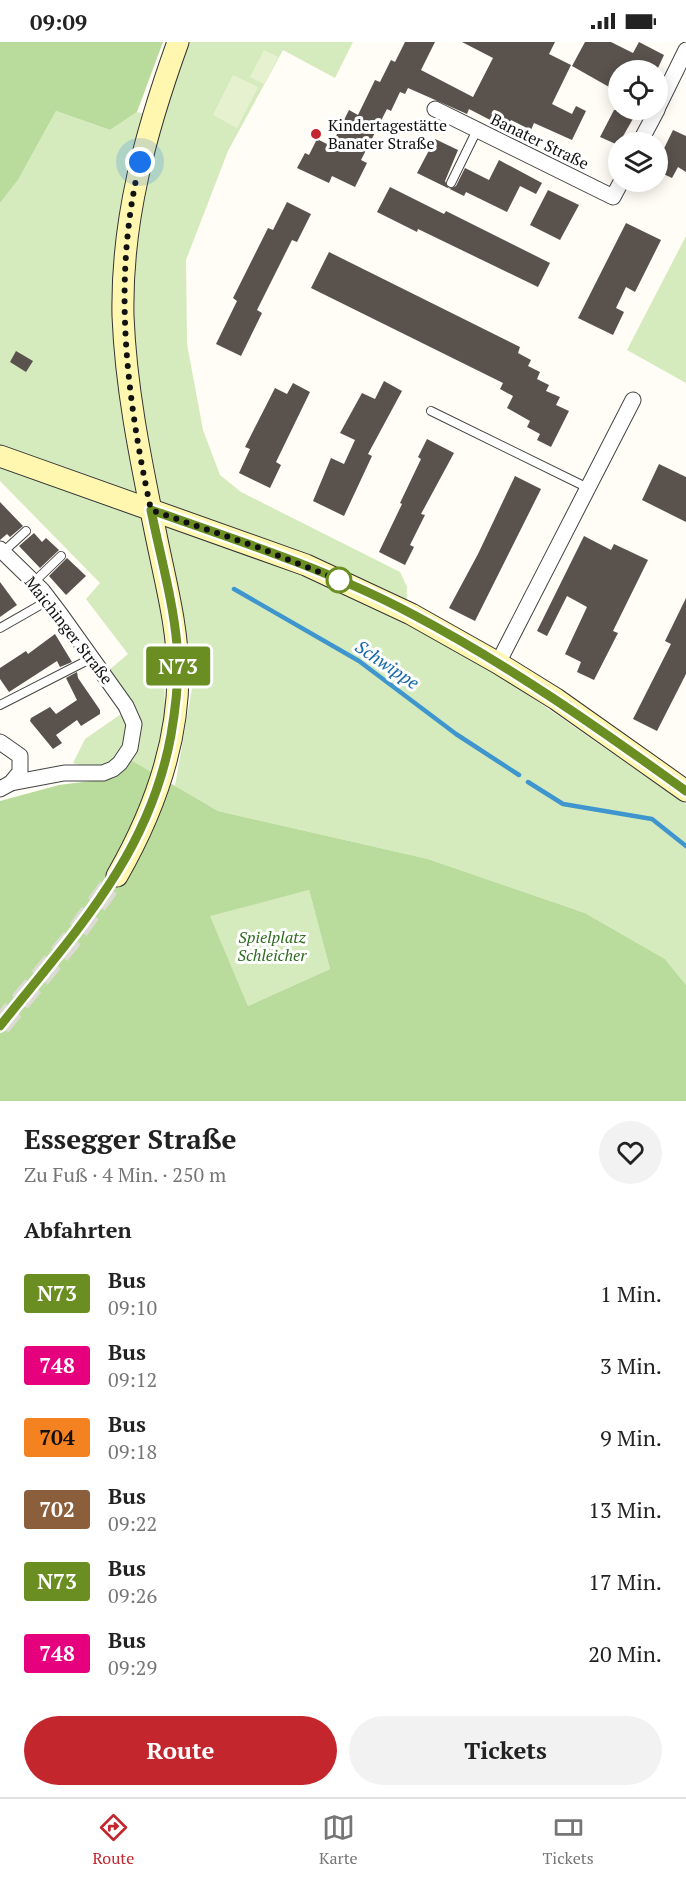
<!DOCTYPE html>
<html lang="de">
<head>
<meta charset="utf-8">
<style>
  :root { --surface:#fff; --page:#f2f2f2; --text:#222; --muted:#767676; --line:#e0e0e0; --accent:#c4262e }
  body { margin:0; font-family:"PT Serif",serif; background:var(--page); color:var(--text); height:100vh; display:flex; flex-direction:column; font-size:22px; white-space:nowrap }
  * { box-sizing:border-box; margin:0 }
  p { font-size:20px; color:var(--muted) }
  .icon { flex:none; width:33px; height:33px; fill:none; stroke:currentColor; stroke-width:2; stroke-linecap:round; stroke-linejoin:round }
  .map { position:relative; height:1059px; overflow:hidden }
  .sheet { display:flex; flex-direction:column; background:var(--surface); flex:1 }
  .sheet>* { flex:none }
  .badge { padding:0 12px; border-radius:4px; font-size:21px; line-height:39px }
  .controls { position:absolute; left:608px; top:18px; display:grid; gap:12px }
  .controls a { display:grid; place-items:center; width:60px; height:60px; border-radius:50%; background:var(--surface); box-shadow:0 3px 15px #0003; font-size:30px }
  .you { position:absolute; width:30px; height:30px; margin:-15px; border:4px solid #fff; border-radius:50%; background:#1a73e8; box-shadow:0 0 0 9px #1a73e833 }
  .map>.badge { position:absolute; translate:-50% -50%; box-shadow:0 0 0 3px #fff }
  h2 { padding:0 24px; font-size:22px; line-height:54px }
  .round { display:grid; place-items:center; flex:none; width:63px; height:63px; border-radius:32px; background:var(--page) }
  .head { display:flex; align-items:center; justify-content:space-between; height:102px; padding:0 24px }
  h1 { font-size:28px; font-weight:600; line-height:45px }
  .primary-button { display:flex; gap:12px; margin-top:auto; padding:12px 24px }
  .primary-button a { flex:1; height:69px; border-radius:36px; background:var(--accent); color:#fff; font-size:24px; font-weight:600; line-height:69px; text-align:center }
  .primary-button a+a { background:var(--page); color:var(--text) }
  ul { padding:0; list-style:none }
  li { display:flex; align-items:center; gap:18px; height:72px; padding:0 24px }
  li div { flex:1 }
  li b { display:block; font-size:22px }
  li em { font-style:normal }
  li .badge { min-width:66px; font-weight:700; text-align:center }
  .status { display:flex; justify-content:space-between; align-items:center; height:42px; padding:0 30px; background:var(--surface); direction:ltr }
  .status svg { height:16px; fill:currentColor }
  .tabs { display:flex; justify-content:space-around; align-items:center; height:84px; border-top:2px solid var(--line); background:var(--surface); font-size:16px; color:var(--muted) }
  .tabs a { display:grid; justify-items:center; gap:3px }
  .tabs .selected { color:var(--accent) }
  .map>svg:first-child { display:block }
  .green { fill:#d5ebbd }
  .forest { fill:#b9dc9c; fill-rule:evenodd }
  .pitch { fill:#e6f2cf }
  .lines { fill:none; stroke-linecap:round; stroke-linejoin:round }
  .stream { stroke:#3f96cf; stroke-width:4.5 }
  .building { fill:#5a524d }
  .secondary-tunnel { stroke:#dbdad3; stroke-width:21; stroke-dasharray:21 10; stroke-linecap:butt }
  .lane-casing { stroke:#444; stroke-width:10 }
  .street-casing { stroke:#444; stroke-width:17 }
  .secondary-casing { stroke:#333; stroke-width:23 }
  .lane { stroke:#fff; stroke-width:8 }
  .street { stroke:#fff; stroke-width:15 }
  .secondary { stroke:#fff6b0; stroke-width:21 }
  .line-casing { stroke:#fff; stroke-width:14 }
  .line { stroke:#6b8e23; stroke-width:9 }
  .walk { stroke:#111; stroke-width:6; stroke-dasharray:0 10.8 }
  .poi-dot { fill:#c4262e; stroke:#fff; stroke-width:2 }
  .stop-dot { fill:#fff; stroke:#6b8e23; stroke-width:3 }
  .labels { text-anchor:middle; stroke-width:6; stroke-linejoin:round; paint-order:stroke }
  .poi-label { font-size:16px; fill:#111; stroke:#fff; text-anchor:start }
  .street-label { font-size:16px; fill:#111; stroke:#fff }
  .park-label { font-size:16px; font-style:italic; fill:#2f6b1f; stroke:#fff }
  .water-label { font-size:18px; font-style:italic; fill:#1768a6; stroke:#fff }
</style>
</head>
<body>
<div class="status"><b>09:09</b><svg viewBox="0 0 49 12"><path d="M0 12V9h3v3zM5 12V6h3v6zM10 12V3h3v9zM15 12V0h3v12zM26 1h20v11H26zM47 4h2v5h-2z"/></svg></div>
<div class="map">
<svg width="686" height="1059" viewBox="0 0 686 1059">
  <rect width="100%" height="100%" fill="#fffdf5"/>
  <g class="green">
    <path d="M190,0H353L335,36L283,8L228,109L186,218L187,302L203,388L220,433L241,450L400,530L407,545L406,578L508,639L686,762V943L665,917L585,871L428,817L218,769L175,744L192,646L164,631L165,672L152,731L129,717C145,666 140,669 109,628L128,612L86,557L100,541L0,439V161L18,138L56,69L110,88L137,70L161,76Z"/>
    <polygon points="686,194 686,341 627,308"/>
    <polygon points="124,670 129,677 128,704 107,724 82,724 73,721 85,697"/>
    <polygon points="309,848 330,927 248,964 209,873"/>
  </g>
  <g class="forest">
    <polygon points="0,0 163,0 137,70 110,88 56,69 18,138 0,161"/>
    <path d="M129,717L218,769L428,817L585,871L665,917L686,943V1059H0V759L59,743L115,736ZM309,848L330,927L248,964L210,874Z"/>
  </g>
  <g class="pitch">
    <polygon points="264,8 278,15 264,42 250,35"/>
    <polygon points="233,33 258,45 237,86 213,73"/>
  </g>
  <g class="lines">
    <g class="stream">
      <polyline points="234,547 359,619 456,692 519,733"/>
      <polyline points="528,740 563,762 652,777 686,804"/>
    </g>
  </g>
  <g class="building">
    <polygon points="405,0 435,0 421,28 473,55 493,16 462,0 555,0 549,12 571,23 552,62 572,72 576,64 586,69 572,98 534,81 531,88 511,78 504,90 494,85 496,81 469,67 467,72 408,46 405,52 400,50 391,69 387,67 361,118 367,121 355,145 332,134 329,141 297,126 305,111 309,113 317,97 331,104 349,68 358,73 375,38 380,40 391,18 395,20"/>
    <polygon points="585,0 611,0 633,11 639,0 664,13 657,28 618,28 618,50 572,24"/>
    <polygon points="614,68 638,68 618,103 600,95"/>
    <polygon points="673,88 686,94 686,130 678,125 672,136 657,129 657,121"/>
    <polygon points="435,97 458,108 445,139 449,147 456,144 465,126 489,138 499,118 542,141 536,152 520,144 507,170 466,150 464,154 417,131"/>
    <polygon points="390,145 444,172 446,169 550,221 538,245 418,187 417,190 377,170"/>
    <polygon points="548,148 579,163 560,198 530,183"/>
    <polygon points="287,160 311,172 297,200 292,198 257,268 262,271 241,314 216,302 237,259 233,256 268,186 273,188"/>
    <polygon points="626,181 661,198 635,250 626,245 616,266 624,270 613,293 578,276"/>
    <polygon points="329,210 520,305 518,311 531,318 528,324 540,330 537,337 549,343 546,349 560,355 556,363 569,369 551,405 537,398 540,392 527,385 530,379 507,366 513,354 500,347 503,341 311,246"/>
    <polygon points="16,309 33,319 26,330 10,320"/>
    <polygon points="384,339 402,349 368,412 372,414 344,474 313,459 331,416 344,422 355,398 340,391 362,351 375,357"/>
    <polygon points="293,341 310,350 276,420 281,423 270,446 239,431 250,407 245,405 275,346 287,352"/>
    <polygon points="427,397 454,411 421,472 425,473 410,503 414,505 405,523 379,510 402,462 400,461 421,417 418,415"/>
    <polygon points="659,422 686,435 686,480 642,458"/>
    <polygon points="515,434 541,447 475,579 449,566 478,512"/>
    <polygon points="0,460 23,484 10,495 7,492 0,498"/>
    <polygon points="34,491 42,500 46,496 59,508 40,526 19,504"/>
    <polygon points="584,494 611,508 614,502 648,518 613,589 618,591 594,638 577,630 581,620 565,612 587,565 567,554 547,594 537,589"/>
    <polygon points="67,516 86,534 66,553 49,534"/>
    <polygon points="0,540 17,563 0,575"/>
    <polygon points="686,556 686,632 657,689 633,677 671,602 665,599"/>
    <polygon points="55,592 72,620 60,625 57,619 9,650 0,637 0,626 26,609 28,612"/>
    <polygon points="77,630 78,636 100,668 100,672 81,684 77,678 56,693 62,701 53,707 30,679 31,676 50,665 56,672 77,658 66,636"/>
  </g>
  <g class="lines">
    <polyline class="secondary-tunnel" points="0,984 70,899 117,834"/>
    <defs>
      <g id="lane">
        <polyline points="451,141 477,88"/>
        <polyline points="431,369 588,446"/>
        <polyline points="3,510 26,489"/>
        <polyline points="34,540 61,514"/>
        <polyline points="0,586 49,558"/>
        <polyline points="0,663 92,616"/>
      </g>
      <g id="street">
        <polyline points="435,67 613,155 621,140"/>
        <polyline points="657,67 686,8"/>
        <polyline points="640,100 657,68"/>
        <polyline points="0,507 42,548 61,573 126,664 134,682 130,706 120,721 113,727 103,731 64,731 11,741 0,747"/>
        <polyline points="498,621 633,358"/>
        <polyline points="0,700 20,714 20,730 11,741"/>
      </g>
      <g id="secondary">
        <polyline points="0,414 306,523 411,572 498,621 556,657 686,749"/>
        <path d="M117,834C152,773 178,704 178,632C178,587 166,542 157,498C142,424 126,350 123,274C121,178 146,89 178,0"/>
      </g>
    </defs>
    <use href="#lane" class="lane-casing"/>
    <use href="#street" class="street-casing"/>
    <use href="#secondary" class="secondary-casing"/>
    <use href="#lane" class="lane"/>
    <use href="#street" class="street"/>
    <use href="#secondary" class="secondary"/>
  </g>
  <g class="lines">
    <defs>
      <path id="line" d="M0,984C74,891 149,814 171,693C176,664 180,633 177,603C173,558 160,513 151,468C240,499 329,528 412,572C509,623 597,685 686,749"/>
    </defs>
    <use href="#line" class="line-casing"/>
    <use href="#line" class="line"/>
    <path class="walk" d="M140,120C112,236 126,353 151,468L257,505L339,538"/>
  </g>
  <circle class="poi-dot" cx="316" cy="92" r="6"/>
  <circle class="stop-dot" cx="339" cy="538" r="12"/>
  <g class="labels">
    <g class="poi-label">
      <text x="328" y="89">Kindertagestätte<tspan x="328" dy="18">Banater Straße</tspan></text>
    </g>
    <g class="street-label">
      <text transform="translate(540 99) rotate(26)" y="6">Banater Straße</text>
      <text transform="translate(69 588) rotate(52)" y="6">Maichinger Straße</text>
    </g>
    <g class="park-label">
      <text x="272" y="901">Spielplatz<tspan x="272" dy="18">Schleicher</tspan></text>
    </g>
    <g class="water-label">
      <text transform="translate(387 623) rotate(34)" y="6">Schwippe</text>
    </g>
  </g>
</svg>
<div class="controls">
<a><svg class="icon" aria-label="locate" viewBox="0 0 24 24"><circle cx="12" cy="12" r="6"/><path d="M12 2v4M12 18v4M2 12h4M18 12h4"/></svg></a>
<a><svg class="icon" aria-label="layers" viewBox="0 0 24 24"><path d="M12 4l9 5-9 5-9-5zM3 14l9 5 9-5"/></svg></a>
</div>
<div class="you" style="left:140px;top:120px"></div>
<b class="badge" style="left:178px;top:624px;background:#6b8e23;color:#fff">N73</b>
</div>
<section class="sheet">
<div class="head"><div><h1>Essegger Straße</h1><p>Zu Fuß · 4 Min. · 250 m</p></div><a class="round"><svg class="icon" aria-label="heart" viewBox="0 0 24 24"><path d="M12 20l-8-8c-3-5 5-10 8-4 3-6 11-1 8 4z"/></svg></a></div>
<h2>Abfahrten</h2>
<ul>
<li><span class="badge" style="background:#6b8e23;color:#fff">N73</span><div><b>Bus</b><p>09:10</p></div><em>1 Min.</em></li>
<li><span class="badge" style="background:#e6007e;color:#fff">748</span><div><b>Bus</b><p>09:12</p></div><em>3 Min.</em></li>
<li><span class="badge" style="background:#f58220;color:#111">704</span><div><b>Bus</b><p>09:18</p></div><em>9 Min.</em></li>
<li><span class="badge" style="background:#8b5e3c;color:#fff">702</span><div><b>Bus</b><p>09:22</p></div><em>13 Min.</em></li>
<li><span class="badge" style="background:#6b8e23;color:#fff">N73</span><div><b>Bus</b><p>09:26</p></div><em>17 Min.</em></li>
<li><span class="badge" style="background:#e6007e;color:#fff">748</span><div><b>Bus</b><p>09:29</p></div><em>20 Min.</em></li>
</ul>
<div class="primary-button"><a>Route</a><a>Tickets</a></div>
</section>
<nav class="tabs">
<a class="selected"><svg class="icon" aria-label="directions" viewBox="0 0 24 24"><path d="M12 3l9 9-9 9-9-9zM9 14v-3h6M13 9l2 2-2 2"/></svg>Route</a>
<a><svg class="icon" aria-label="map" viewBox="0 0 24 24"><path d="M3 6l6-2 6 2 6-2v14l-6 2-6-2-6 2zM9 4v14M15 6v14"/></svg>Karte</a>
<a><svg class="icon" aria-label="tickets" viewBox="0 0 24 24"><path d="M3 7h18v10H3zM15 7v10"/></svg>Tickets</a>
</nav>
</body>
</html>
